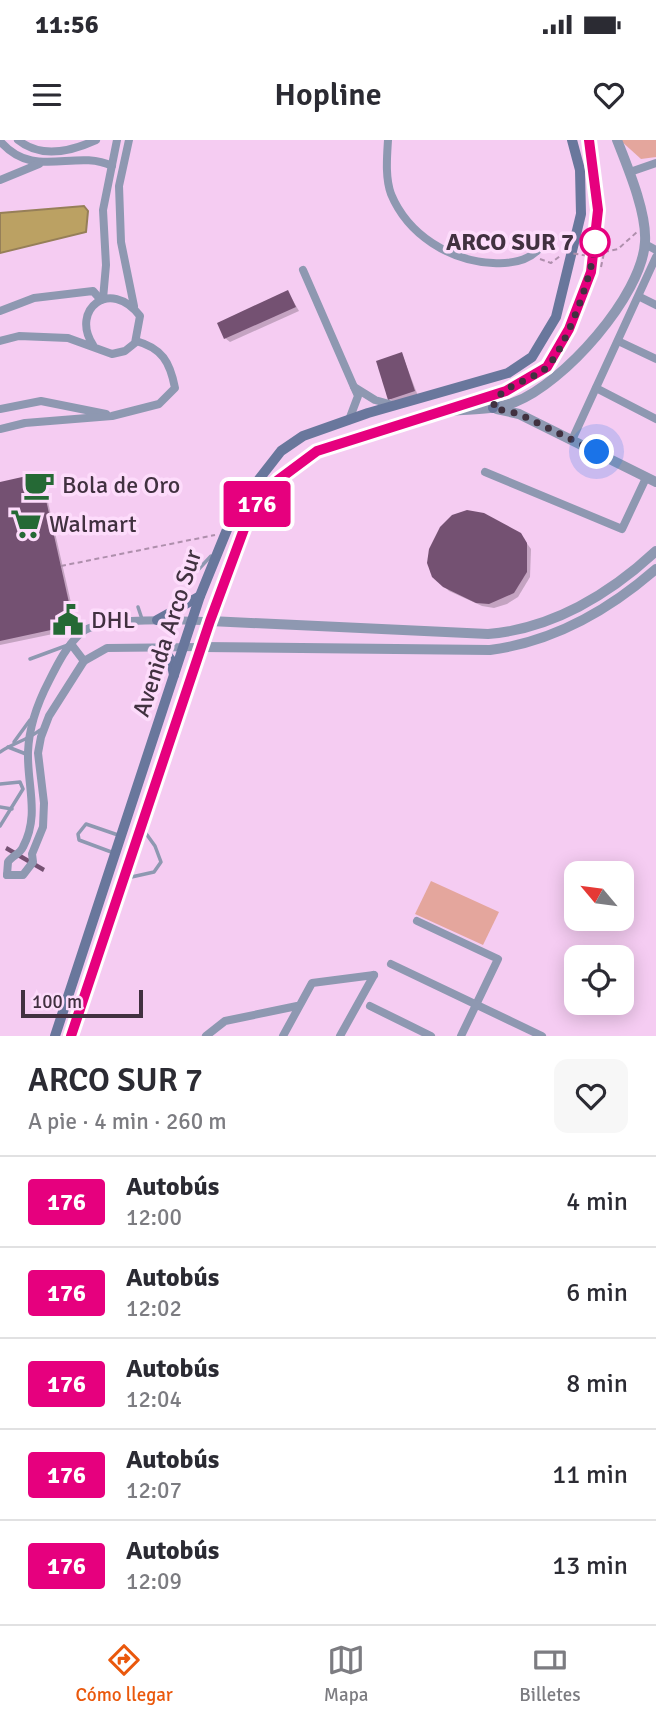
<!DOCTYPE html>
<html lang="es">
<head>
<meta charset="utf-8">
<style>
  :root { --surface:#fff; --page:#f7f7f7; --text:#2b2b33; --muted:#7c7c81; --line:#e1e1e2; --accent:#ea580c }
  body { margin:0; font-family:Signika,sans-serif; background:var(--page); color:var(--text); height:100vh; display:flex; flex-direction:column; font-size:26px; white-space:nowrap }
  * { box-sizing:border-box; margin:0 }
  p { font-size:23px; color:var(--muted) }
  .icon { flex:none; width:38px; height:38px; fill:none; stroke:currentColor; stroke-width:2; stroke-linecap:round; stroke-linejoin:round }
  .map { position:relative; height:896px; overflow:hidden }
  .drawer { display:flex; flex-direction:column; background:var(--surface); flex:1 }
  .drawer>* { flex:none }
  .badge { padding:0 14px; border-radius:5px; font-size:24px; line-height:46px }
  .needle { width:46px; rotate:299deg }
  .buttons { position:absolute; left:564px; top:721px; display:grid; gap:14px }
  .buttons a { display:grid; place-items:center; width:70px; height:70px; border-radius:14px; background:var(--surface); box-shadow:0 4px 18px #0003; font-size:35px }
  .scale { position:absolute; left:21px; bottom:18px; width:122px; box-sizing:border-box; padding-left:7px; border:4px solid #413140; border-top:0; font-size:19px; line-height:24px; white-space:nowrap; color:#413140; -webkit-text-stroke:5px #fddcfb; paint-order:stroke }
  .you { position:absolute; width:35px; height:35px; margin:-18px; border:5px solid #fff; border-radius:50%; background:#1a73e8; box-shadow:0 0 0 10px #1a73e833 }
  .map>.badge { position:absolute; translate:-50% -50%; box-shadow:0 0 0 4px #fff }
  .round { display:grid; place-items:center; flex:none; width:74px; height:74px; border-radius:14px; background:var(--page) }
  .head { display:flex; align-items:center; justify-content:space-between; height:119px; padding:0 28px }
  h1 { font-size:33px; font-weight:600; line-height:52px }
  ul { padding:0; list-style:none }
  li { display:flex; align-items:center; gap:21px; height:91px; padding:0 28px; border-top:2px solid var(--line) }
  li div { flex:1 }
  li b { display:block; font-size:26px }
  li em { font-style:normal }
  li .badge { min-width:77px; font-weight:700; text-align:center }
  .status { display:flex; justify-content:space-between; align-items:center; height:49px; padding:0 35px; background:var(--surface); direction:ltr }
  .status svg { height:19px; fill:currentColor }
  header { display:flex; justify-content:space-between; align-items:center; height:91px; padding:0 28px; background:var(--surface); font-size:32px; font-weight:600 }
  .dock { display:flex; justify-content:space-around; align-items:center; height:98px; border-top:2px solid var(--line); background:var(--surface); font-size:19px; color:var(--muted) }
  .dock a { display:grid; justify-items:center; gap:4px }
  .dock .current { color:var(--accent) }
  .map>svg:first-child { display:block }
  .green { fill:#e4a69d }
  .water { fill:#bba163; stroke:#967f58; stroke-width:2 }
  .shadow { fill:#0003 }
  .building { fill:#745172 }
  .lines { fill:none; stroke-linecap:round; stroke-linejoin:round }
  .path { stroke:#ae8fac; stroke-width:2; stroke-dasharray:5 3.5; stroke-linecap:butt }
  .service { stroke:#8e98b1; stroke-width:3.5 }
  .minor { stroke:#8e98b1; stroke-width:8 }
  .tertiary { stroke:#8e98b1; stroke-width:10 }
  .secondary { stroke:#69779c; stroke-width:10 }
  .path-bridge { stroke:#ae8fac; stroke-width:2; stroke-dasharray:5 3.5; stroke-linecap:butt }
  .line-casing { stroke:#fff; stroke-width:16 }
  .line { stroke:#e6007e; stroke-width:10 }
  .walk { stroke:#413140; stroke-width:7; stroke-dasharray:0 12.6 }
  .stop-dot { fill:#fff; stroke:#e6007e; stroke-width:3.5 }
  .labels { text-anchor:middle; stroke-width:7; stroke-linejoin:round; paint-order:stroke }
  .stop-label { font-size:24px; font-weight:bold; fill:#413140; stroke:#fddcfb; text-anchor:end }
  .poi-label { font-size:24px; fill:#413140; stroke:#fddcfb; text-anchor:start }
  .street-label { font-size:24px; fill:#413140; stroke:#fddcfb }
</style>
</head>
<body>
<div class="status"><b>11:56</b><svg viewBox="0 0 49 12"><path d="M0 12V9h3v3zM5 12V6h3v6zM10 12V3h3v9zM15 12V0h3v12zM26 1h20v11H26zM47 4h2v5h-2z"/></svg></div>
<header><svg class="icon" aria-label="menu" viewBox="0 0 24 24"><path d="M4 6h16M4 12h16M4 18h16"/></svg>Hopline<svg class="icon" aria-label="heart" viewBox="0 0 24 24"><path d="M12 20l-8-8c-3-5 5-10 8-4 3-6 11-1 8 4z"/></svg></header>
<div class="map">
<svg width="656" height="896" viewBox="0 0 656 896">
  <rect width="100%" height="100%" fill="#f5ccf2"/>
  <g class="green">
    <polygon points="620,0 656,0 656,17 641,19"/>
    <polygon points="431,741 499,772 483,805 415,774"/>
  </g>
  <polygon class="water" points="84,66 88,71 86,92 0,113 0,73"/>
  <g class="shadow">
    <polygon points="288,152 299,171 230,202 225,198"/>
    <polygon points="402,214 418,256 394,263 390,259"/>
    <polygon points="39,335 43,340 77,489 0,505 0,344"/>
    <polygon points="520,394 531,409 530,437 518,457 507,464 494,468 482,466 449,451 434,436"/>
  </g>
  <g class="building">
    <polygon points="288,150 296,167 224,199 217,183"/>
    <polygon points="402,212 415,251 388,260 376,221"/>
    <polygon points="40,333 74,485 0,501 0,342"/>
    <polygon points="467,370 484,373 521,393 527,403 527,432 514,453 489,464 476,463 443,447 432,437 427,423 429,409 440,387 452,375"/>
    <polygon points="7,706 45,728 43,732 5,710"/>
  </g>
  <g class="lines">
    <g class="path">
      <polyline points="604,112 618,109 637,92"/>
      <polyline points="540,119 551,123 560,116"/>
      <polyline points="601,127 604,113"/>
      <polyline points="61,426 215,395"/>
    </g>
    <g class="service">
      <polyline points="196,432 211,416"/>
      <polyline points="138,467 142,479"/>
      <polyline points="30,519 68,505"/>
      <polyline points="14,602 30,580"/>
      <polyline points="8,607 26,614"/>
      <path d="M0,612C13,603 28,600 40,590"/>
      <polyline points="0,644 20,642 23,649 0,686"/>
      <polyline points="0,667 12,669"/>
      <polyline points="114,713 79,700 78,694 86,684 118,695"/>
      <polyline points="127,738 154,732 161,722 155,706 142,688"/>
    </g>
    <g class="minor">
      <path d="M18,0C41,19 72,11 96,0"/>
      <polyline points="129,0 119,46 121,102 134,166"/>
      <path d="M388,0C387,17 385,37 391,54C408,95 450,121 493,123C509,124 526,122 538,110"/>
      <path d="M0,1C34,41 75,8 112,26"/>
      <polyline points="630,32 656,23"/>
      <polyline points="0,40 39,24"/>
      <polyline points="645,104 656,110"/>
      <polyline points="303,130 354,247"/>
      <polyline points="640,157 656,165"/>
      <polyline points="103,159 106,125 103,70 117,0"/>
      <polyline points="0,171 34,158 93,151 101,160"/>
      <path d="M0,201L19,196L68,198L112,214L125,211L135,203L140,176C110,137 70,170 93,205"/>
      <polyline points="618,201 656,219"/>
      <polyline points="596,248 656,279"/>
      <polyline points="0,269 41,261 106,274"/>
      <polyline points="349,280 358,256 354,247 375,260 393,265"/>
      <path d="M0,289L25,283L112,276L159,264L175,248C170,222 162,208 136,201"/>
      <polyline points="572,300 656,117"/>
      <polyline points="485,332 622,389 646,338"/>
      <polyline points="71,504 84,521"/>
      <path d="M7,735L8,722C12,716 20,714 23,707C40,675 27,646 28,612C29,586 37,564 49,541C58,523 67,505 82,492C103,476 183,481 210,481"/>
      <polyline points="7,735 23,735 33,722 32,714 43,687 44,663 38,613 41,597 49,576 84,521 107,508 202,507"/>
      <polyline points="417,781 498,819 461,896"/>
      <polyline points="391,824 542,896"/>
      <polyline points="370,866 431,896"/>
      <polyline points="206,896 225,881 297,866"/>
      <polyline points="283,896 312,843 374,835"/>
      <polyline points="340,896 374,835"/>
    </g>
    <g class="tertiary">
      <polyline points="497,269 519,274 656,342"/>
      <path d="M452,271C473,269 495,270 515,262C563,244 642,156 645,102C647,73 628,28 617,0"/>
      <path d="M210,481L488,494C552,489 610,454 656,411"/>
      <path d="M202,507L490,510C552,502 609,470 656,429"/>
    </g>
    <g class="secondary">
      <polyline points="493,268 495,260 503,252"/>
      <polyline points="157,480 200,456"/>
      <polyline points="161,507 171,520 174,535"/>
      <polyline points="55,896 200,456 235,370 281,311 303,296 368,273 508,233 532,217 556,177 581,74 580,30 572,0"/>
      <polyline points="71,896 210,481 247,381 258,361 278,340 317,311 506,251 547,227 569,189 591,132 598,70 589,0"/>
    </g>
    <polyline class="path-bridge" points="565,112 600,118"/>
  </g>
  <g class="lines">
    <defs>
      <polyline id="line" points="71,896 210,481 247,381 258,361 278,340 317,311 506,251 547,227 569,189 591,132 598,70 589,0"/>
    </defs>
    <use href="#line" class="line-casing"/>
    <use href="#line" class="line"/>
    <path class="walk" d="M595,102C594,131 567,206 547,227C532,242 498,244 493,268L519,274L597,312"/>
  </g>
  <defs>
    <symbol id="cafe-bare" viewBox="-9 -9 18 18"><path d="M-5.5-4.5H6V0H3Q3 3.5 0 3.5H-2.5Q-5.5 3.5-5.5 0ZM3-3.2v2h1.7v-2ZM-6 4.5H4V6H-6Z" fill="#256935" stroke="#fddcfb" stroke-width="2.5" paint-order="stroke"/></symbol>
    <symbol id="supermarket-bare" viewBox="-9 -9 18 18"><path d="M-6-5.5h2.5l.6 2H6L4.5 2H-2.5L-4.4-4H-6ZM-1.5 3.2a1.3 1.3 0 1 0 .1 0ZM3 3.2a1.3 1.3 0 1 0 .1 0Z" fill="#256935" stroke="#fddcfb" stroke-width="2.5" paint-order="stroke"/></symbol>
    <symbol id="civic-bare" viewBox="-9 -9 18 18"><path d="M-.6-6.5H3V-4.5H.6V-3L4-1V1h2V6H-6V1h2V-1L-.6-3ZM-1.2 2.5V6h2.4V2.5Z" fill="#256935" stroke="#fddcfb" stroke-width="2.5" paint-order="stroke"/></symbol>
  </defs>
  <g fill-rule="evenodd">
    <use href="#cafe-bare" x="17" y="323" width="44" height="44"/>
    <use href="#supermarket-bare" x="4" y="362" width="44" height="44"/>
    <use href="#civic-bare" x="46" y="458" width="44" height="44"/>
  </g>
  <circle class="stop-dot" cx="595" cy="102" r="14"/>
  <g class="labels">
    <g class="stop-label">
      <text x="574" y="110">ARCO SUR 7</text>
    </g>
    <g class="poi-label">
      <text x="62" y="353">Bola de Oro</text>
      <text x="49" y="392">Walmart</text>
      <text x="91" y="488">DHL</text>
    </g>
    <g class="street-label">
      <text transform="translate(167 493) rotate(-72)" y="8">Avenida Arco Sur</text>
    </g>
  </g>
</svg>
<div class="buttons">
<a><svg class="needle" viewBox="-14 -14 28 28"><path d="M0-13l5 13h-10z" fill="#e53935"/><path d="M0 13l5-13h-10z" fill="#7c7c81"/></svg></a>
<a><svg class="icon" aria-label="locate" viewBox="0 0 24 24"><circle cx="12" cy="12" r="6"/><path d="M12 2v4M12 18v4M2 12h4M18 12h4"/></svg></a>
</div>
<div class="scale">100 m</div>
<div class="you" style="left:597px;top:312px"></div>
<b class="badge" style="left:257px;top:364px;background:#e6007e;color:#fff">176</b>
</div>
<section class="drawer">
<div class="head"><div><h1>ARCO SUR 7</h1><p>A pie · 4 min · 260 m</p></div><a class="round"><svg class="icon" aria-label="heart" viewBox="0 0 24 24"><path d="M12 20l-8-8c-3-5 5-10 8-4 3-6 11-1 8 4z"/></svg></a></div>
<ul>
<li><span class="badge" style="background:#e6007e;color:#fff">176</span><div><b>Autobús</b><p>12:00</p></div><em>4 min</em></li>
<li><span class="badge" style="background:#e6007e;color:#fff">176</span><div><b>Autobús</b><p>12:02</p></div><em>6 min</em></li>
<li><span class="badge" style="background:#e6007e;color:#fff">176</span><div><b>Autobús</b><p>12:04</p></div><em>8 min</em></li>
<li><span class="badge" style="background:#e6007e;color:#fff">176</span><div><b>Autobús</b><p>12:07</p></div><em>11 min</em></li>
<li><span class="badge" style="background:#e6007e;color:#fff">176</span><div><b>Autobús</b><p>12:09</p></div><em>13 min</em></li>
</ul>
</section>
<nav class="dock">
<a class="current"><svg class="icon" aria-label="directions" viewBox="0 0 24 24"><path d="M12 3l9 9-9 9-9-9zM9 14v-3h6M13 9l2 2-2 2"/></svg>Cómo llegar</a>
<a><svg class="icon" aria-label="map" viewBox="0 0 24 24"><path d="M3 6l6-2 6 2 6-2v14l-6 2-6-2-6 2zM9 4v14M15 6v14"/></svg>Mapa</a>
<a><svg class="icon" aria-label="tickets" viewBox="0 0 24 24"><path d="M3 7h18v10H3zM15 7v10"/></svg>Billetes</a>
</nav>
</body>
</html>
